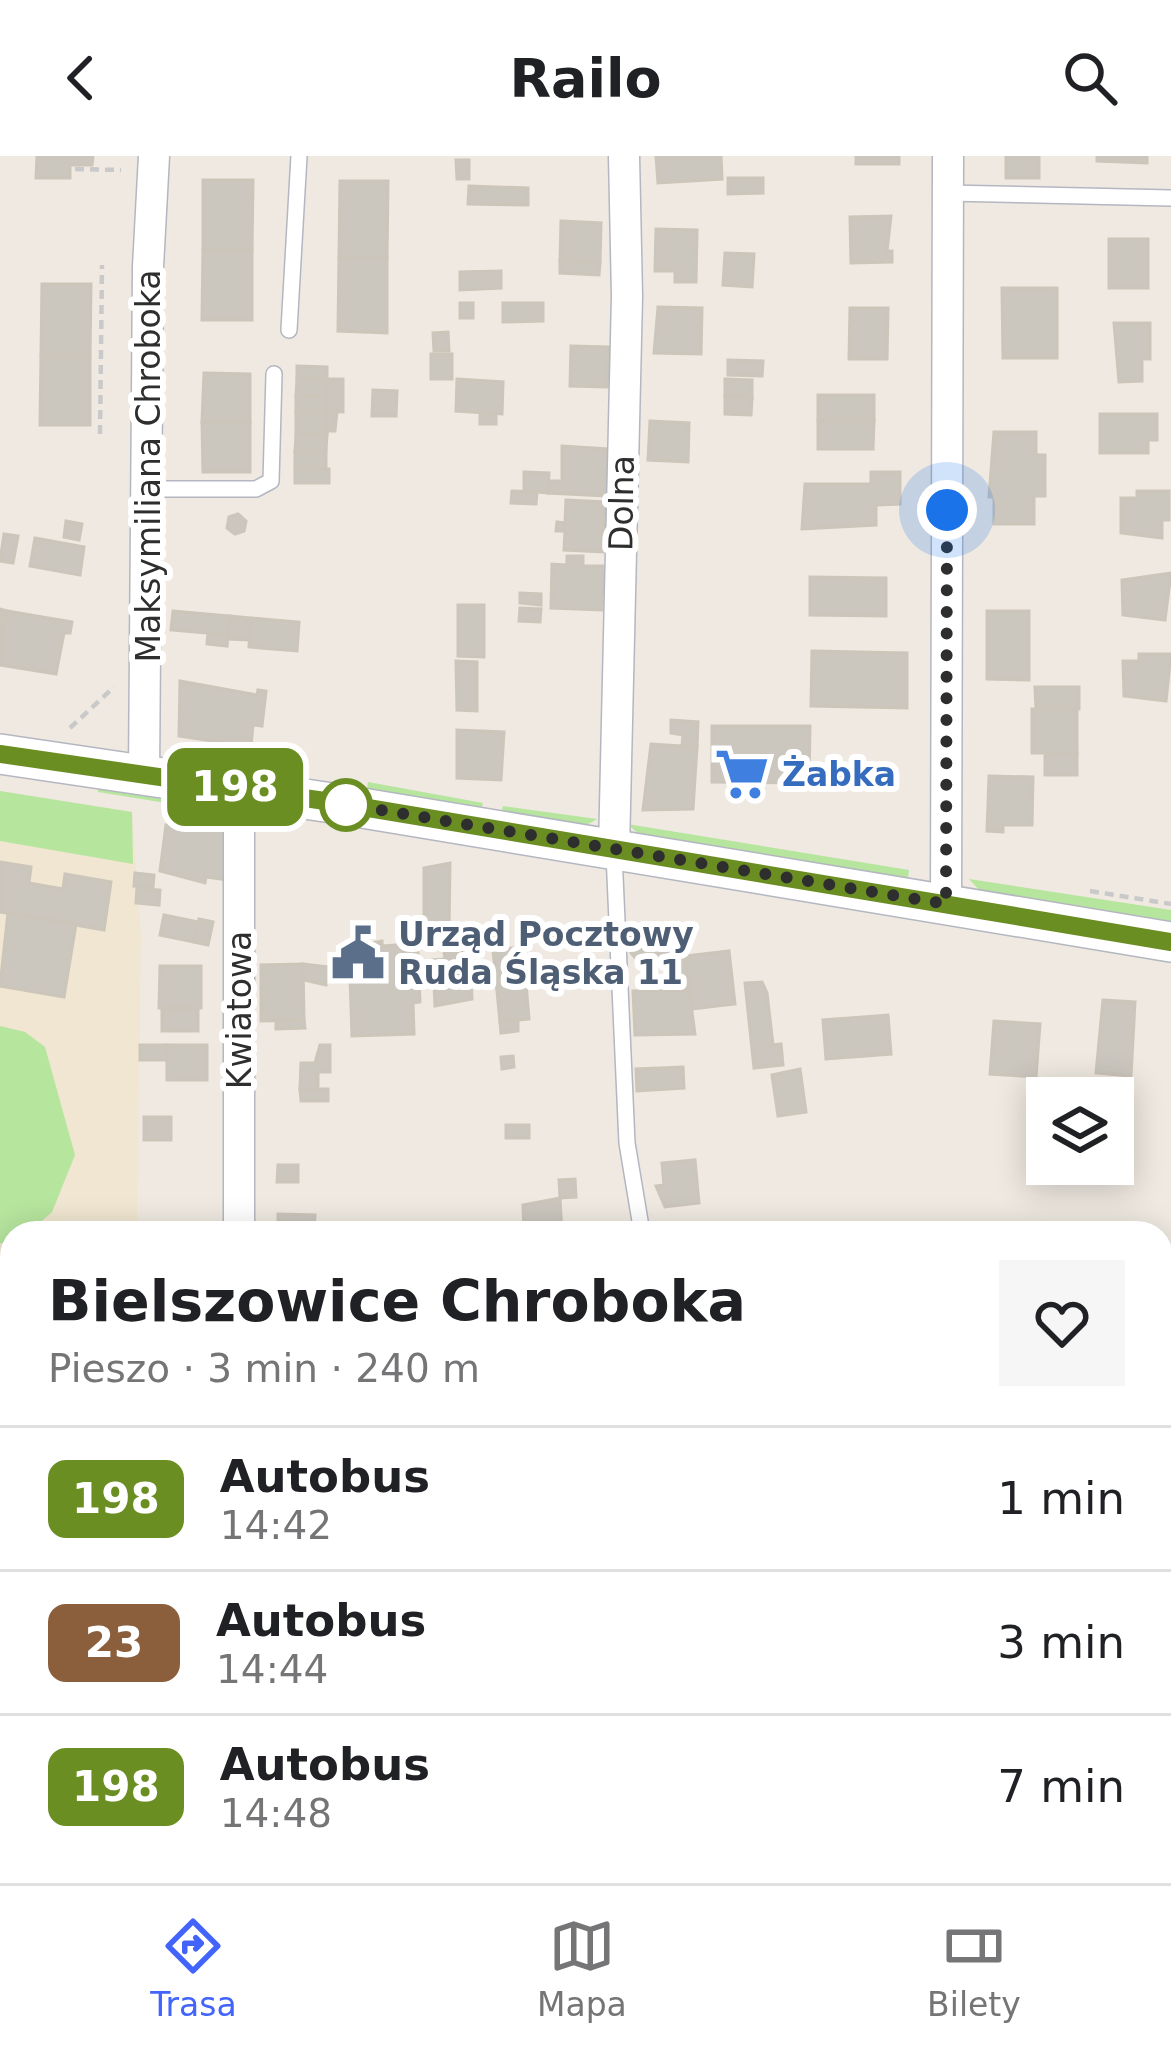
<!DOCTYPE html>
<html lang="pl">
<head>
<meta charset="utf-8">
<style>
  :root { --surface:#fff; --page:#f6f6f6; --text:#202124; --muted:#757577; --line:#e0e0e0; --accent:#4264fb }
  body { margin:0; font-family:"DejaVu Sans",sans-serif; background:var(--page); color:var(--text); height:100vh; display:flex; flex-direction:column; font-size:45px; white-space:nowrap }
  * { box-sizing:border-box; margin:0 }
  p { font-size:39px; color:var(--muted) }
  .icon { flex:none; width:66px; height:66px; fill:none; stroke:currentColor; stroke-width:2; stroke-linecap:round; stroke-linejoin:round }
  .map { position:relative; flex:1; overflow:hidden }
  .details { position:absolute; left:0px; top:1065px; width:1173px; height:663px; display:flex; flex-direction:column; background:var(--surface); border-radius:36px 36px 0 0; box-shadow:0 6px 30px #0003 }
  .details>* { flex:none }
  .badge { padding:0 24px; border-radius:18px; font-size:42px; line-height:78px }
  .fabs { position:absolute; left:1026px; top:921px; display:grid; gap:24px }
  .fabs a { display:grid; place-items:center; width:108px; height:108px; border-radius:0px; background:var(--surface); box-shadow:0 6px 30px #0003; font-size:60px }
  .you { position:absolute; width:60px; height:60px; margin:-30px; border:9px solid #fff; border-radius:50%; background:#1a73e8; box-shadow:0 0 0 18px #1a73e833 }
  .map>.badge { position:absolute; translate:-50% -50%; box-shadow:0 0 0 6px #fff }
  .round { display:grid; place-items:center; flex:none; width:126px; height:126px; border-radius:0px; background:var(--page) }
  .head { display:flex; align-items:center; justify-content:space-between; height:204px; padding:0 48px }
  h1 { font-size:57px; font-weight:700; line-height:90px }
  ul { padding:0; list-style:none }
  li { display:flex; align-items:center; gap:36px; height:144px; padding:0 48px; border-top:3px solid var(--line) }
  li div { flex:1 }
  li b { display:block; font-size:45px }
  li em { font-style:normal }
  li .badge { min-width:132px; font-weight:700; text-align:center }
  header { display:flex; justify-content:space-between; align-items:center; height:156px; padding:0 48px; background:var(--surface); font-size:54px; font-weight:700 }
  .tab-bar { display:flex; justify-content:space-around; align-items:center; height:168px; border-top:3px solid var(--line); background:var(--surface); font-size:33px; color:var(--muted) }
  .tab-bar a { display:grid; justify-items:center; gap:6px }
  .tab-bar .active { color:var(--accent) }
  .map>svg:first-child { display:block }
  .education { fill:#f0e6d1 }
  .green { fill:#b6e59e }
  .building { fill:#cbc7bf; stroke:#cbc5ba; stroke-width:3 }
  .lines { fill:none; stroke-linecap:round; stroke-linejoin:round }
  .service-casing { stroke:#b4b7c1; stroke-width:18 }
  .minor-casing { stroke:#b4b7c1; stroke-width:33 }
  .tertiary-casing { stroke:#b4b7c1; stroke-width:42 }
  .path { stroke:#c9c9c9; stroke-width:4.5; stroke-dasharray:9 6; stroke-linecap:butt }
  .service { stroke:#fff; stroke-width:15 }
  .minor { stroke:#fff; stroke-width:30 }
  .tertiary { stroke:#fff; stroke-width:39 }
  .line-casing { stroke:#fff; stroke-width:27 }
  .line { stroke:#6b8e23; stroke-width:18 }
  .walk { stroke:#2e2e2e; stroke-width:12; stroke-dasharray:0 21.6 }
  .stop-dot { fill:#fff; stroke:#6b8e23; stroke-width:6 }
  .labels { text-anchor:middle; stroke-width:12; stroke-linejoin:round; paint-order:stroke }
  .street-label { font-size:33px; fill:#2e2e2e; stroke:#fff }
  .shop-label { font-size:33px; font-weight:bold; fill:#366cbe; stroke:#fff; text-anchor:start }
  .service-label { font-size:33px; font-weight:bold; fill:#4e5e75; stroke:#fff; text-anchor:start }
</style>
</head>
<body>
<header><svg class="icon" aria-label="back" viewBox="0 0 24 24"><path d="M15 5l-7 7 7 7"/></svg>Railo<svg class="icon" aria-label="search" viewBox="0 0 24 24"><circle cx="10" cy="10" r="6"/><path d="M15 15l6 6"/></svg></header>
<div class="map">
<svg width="1171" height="1727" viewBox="0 0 1171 1727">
  <rect width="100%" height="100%" fill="#efe9e1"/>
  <polygon class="education" points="0,635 132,656 141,779 137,1077 12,1077 12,1127 0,1127"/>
  <g class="green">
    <polygon points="170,596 308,618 307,623 178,602"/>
    <polygon points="368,626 483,647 481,654 367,634"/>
    <polygon points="98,630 223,648 222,656 98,636"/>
    <polygon points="0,635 132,656 133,708 0,685"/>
    <polygon points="503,650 597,663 585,670 501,657"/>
    <polygon points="627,668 909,714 908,722 639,678"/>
    <polygon points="969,723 1171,754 1171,768 980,735"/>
    <polygon points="0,870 25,876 45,891 75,999 52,1056 28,1077 12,1077 12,1089 0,1087"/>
    <polygon points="0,1415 12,1417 12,1673 0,1670"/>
    <polygon points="1161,1477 1171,1482 1171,1727 704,1727 695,1716 1161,1716"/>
    <polygon points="53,1716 287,1716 286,1727 53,1727"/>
    <polygon points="467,1716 546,1716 545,1727 469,1727"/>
  </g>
  <g class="building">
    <polygon points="37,0 93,0 92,9 70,9 70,22 36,22"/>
    <polygon points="656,0 721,0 722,23 658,27"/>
    <rect x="856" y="0" width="43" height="8"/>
    <rect x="1006" y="0" width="33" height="22"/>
    <polygon points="1097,0 1147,0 1147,7 1097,5"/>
    <polygon points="456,4 469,4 469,23 457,23"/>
    <polygon points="728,22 763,22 763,37 728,38"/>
    <polygon points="203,24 253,24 252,94 203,94"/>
    <polygon points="340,25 388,25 387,101 339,101"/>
    <polygon points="469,30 528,32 528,49 468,48"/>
    <polygon points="891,60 887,95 892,95 892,106 851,107 850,61"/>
    <polygon points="561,65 601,67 600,106 560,105"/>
    <polygon points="656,73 697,74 696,126 675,126 675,115 655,115"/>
    <rect x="1109" y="83" width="39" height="49"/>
    <polygon points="203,94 252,94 252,164 202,164"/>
    <polygon points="725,97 754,98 752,131 723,129"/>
    <polygon points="339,101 387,101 387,177 338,175"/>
    <polygon points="560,105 600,106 599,119 560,117"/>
    <polygon points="501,115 501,132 460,134 460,116"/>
    <polygon points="42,128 91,128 90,199 41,199"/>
    <polygon points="1002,132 1057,132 1057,202 1003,202"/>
    <rect x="460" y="147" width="13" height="15"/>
    <polygon points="503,147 543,147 543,165 503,166"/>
    <polygon points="658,151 702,152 701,198 654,197"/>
    <polygon points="850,152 888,152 887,203 849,203"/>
    <polygon points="1114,167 1150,167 1150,203 1142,203 1142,225 1119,226"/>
    <polygon points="448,176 449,195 434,195 433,177"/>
    <polygon points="571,190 609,191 607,231 570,230"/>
    <rect x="431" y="198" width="21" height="25"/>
    <polygon points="41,199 90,199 90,269 40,269"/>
    <polygon points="728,204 763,205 762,220 728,219"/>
    <polygon points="297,210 327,211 327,223 297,222"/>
    <polygon points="204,217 250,218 250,267 202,266"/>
    <polygon points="297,222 327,223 327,241 296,240"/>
    <polygon points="327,223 343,223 343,256 327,255"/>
    <polygon points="457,223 503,226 502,258 456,255"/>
    <polygon points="725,223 752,224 752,242 725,240"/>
    <polygon points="373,234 397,235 396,260 372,260"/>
    <rect x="818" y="239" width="56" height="26"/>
    <polygon points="296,240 327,241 327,255 296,255"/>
    <polygon points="725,240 752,242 751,259 725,258"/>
    <polygon points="296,255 327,255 327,278 296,279"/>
    <polygon points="327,255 337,255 335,275 326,275"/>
    <polygon points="480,257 496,258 496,268 480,268"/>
    <polygon points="1100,258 1157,258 1157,284 1148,284 1148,297 1100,297"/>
    <polygon points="650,265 689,267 688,306 648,304"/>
    <polygon points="818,265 874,265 873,293 818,293"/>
    <polygon points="202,266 250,267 250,316 203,316"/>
    <polygon points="994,276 1036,276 1036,299 1045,299 1045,340 1034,340 1034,368 994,368 994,341 989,341"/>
    <polygon points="327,278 326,295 295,295 296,279"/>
    <polygon points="562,290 607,293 605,340 548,337 549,325 562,325"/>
    <polygon points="295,295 326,295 326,314 295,313"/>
    <rect x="295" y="313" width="34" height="14"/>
    <polygon points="524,316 549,317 548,337 524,335"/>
    <polygon points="871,316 900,316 900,348 876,349 876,369 802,373 805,328 871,328"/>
    <polygon points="512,335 537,336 536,348 511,347"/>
    <polygon points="1137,335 1169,335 1169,364 1162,364 1162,382 1121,377 1121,342 1137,342"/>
    <polygon points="566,344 605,346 603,396 564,394 565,375 556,375 557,366 565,367"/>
    <polygon points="238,358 246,365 244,375 235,378 227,372 229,361"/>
    <polygon points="66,365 82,368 79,384 64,381"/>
    <polygon points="4,378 18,380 13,407 0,405"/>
    <polygon points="35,382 84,391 80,419 30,410"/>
    <polygon points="567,400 583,400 583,410 603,410 602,454 551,452 552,408 567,409"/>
    <polygon points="1171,417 1165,464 1123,459 1122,424"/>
    <polygon points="810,421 886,422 886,460 810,459"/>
    <polygon points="520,437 541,438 541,449 520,447"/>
    <polygon points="458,449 484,449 484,501 458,500"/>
    <polygon points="520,452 541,453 540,466 519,465"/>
    <polygon points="0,453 7,455 0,495"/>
    <polygon points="7,455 72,466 70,477 64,477 56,518 0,509"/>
    <polygon points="173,455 230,460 228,479 171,474"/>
    <polygon points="987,455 1029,455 1029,524 987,523"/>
    <polygon points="230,460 251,462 249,484 228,483"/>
    <polygon points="251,462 299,466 297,495 249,491"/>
    <polygon points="208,477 228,479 227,490 207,488"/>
    <polygon points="812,495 907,497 907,552 811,550"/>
    <polygon points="1139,498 1171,498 1166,545 1124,540 1123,505 1139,505"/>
    <polygon points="456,505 477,506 477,555 457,554"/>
    <polygon points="180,525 257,539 258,534 266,535 262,570 253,569 251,591 179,580"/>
    <polygon points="1035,531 1079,531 1079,553 1036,553"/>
    <rect x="1032" y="553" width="45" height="44"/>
    <polygon points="671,564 698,566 697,591 682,590 683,579 671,577"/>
    <polygon points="712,570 810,570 809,627 712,626"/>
    <polygon points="457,574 504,576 501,624 457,622"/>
    <polygon points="651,588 697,591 693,653 643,654"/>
    <rect x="1045" y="597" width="32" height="22"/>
    <polygon points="989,620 1033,621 1032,669 1003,669 1003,676 987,675"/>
    <polygon points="166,669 227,676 228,724 206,721 205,727 160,715"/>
    <polygon points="0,706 31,711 29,727 63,733 65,718 111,726 104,774 0,756"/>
    <polygon points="450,707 449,773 424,774 424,712"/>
    <polygon points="135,717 154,719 153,731 134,730"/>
    <polygon points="137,732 160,734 159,749 136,747"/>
    <polygon points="8,757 76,768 64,841 0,830"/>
    <polygon points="164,759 198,766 194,786 160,779"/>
    <polygon points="199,763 213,766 208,789 194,786"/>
    <polygon points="682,773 685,800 637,804 631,797 629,778"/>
    <polygon points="382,785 382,790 409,788 410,798 418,797 420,846 413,847 414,878 352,880 349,791"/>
    <polygon points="523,791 529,863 500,866 493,794"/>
    <polygon points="470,795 472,843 435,850 433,804 445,803 444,796"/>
    <polygon points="729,795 735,848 691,853 685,800"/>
    <polygon points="685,800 689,834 668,835 667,801"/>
    <polygon points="303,808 304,864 261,865 261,809"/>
    <polygon points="303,808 329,811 326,829 304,824"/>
    <polygon points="160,810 201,810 201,852 159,852"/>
    <polygon points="745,827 762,826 767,837 773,889 781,888 783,909 754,912"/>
    <polygon points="689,834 695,878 635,879 633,835"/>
    <polygon points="1103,844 1135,846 1131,920 1096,917"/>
    <rect x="162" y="852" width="36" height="23"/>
    <polygon points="888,859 891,898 826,903 823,864"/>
    <polygon points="304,864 305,872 276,873 276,865"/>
    <polygon points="518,864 518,875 501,877 500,866"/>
    <polygon points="994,865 1040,868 1036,921 990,918"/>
    <rect x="140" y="889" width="27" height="15"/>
    <rect x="167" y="889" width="40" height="35"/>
    <polygon points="320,889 330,889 330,916 318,916 318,933 300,933 301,907 315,907"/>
    <polygon points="513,900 514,911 502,913 501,901"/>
    <polygon points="683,911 684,932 637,935 636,913"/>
    <polygon points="800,913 806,956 778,960 772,919"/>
    <polygon points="300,933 328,933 328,945 301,945"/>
    <rect x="144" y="961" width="27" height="23"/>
    <rect x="506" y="969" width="23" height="13"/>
    <polygon points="695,1004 699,1047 665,1051 656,1030 664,1029 662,1007"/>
    <polygon points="278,1009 298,1009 298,1026 277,1026"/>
    <polygon points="575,1023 576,1041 560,1042 559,1024"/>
    <polygon points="560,1042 562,1077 524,1077 523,1049"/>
    <polygon points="278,1058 315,1059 314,1077 278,1077"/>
    <polygon points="92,1716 131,1716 131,1727 91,1727"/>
  </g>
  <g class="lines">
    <defs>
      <g id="service">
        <polyline points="948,37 1171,42"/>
        <polyline points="289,174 299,0"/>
        <polyline points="147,333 256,333 271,325 274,218"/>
        <polyline points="614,698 627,987 642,1077"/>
        <polyline points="168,1716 169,1727"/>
      </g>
      <g id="minor">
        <polyline points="144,619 148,111 154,0"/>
        <polyline points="614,693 627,140 624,0"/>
        <polyline points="946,748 948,0"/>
        <polyline points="239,1077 239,632"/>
        <polyline points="1161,1178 1171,1175"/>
        <polyline points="296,1727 297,1716"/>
      </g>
      <polyline id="tertiary" points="0,598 332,647 1171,786"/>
    </defs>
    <use href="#service" class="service-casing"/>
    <use href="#minor" class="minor-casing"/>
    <use href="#tertiary" class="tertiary-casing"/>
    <g class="path">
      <polyline points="75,13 121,14"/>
      <polyline points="100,278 102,109"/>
      <polyline points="70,572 114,531"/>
      <polyline points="1090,735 1171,748"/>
    </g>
    <use href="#service" class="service"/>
    <use href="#minor" class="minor"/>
    <use href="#tertiary" class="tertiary"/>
  </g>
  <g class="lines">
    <defs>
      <polyline id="line" points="0,598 332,646 1171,786"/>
    </defs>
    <use href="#line" class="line-casing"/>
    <use href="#line" class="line"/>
    <polyline class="walk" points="346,649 332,646 946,748 947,354"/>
  </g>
  <defs>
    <symbol id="supermarket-bare" viewBox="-9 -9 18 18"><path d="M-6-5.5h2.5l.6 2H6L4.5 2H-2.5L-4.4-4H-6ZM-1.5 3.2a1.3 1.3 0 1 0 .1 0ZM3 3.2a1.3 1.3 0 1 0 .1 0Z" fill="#3f7fe0" stroke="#fff" stroke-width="2.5" paint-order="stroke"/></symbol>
    <symbol id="civic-bare" viewBox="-9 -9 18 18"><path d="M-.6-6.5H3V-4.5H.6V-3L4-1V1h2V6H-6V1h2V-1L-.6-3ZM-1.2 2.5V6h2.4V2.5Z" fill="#5c6f8a" stroke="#fff" stroke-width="2.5" paint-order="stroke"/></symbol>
  </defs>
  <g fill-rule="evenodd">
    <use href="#supermarket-bare" x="704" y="580" width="76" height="76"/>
    <use href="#civic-bare" x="320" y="759" width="76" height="76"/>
  </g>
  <circle class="stop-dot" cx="346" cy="649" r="24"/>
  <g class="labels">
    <g class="street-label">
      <text transform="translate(148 310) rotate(-90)" y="12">Maksymiliana Chroboka</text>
      <text transform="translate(621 347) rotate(-89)" y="12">Dolna</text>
      <text transform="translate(239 854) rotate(-90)" y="12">Kwiatowa</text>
    </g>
    <g class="shop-label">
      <text x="782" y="630">Żabka</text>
    </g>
    <g class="service-label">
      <text x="398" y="790">Urząd Pocztowy<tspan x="398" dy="38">Ruda Śląska 11</tspan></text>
    </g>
  </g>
</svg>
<div class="fabs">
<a><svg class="icon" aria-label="layers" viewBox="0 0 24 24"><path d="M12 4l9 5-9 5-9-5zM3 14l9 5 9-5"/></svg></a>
</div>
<div class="you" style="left:947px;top:354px"></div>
<b class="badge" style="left:235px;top:631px;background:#6b8e23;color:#fff">198</b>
<section class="details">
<div class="head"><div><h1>Bielszowice Chroboka</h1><p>Pieszo · 3 min · 240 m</p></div><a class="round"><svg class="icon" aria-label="heart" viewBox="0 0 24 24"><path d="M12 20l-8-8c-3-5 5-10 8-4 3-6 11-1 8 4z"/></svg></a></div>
<ul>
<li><span class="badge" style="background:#6b8e23;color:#fff">198</span><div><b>Autobus</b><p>14:42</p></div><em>1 min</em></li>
<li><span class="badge" style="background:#8b5e3c;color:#fff">23</span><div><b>Autobus</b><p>14:44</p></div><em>3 min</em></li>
<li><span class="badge" style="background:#6b8e23;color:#fff">198</span><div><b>Autobus</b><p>14:48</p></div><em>7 min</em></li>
</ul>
</section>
</div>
<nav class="tab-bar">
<a class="active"><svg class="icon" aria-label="directions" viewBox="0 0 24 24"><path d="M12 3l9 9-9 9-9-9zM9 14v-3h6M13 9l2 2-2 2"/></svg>Trasa</a>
<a><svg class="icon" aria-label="map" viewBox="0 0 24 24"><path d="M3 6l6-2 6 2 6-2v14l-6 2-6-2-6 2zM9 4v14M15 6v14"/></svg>Mapa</a>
<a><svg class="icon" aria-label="tickets" viewBox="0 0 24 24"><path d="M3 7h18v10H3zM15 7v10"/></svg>Bilety</a>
</nav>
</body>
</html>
